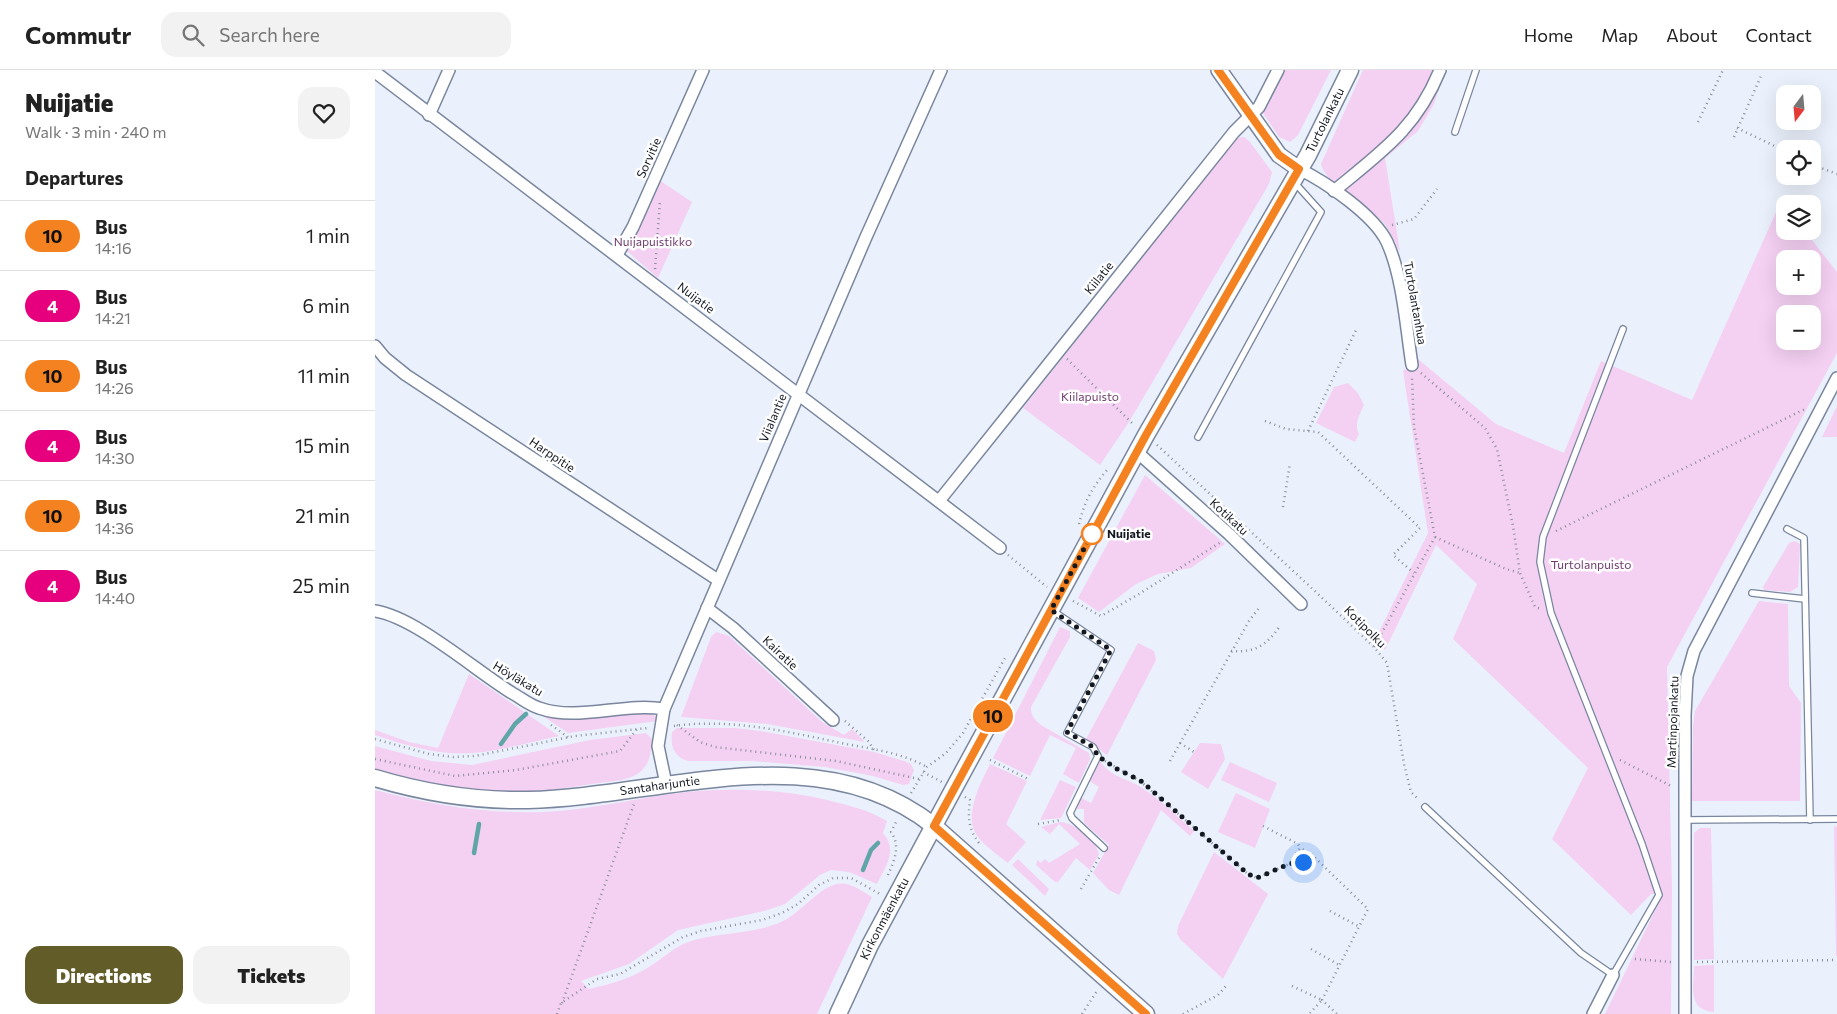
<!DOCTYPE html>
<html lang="en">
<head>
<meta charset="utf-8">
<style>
  :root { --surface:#fff; --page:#f2f2f2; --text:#222; --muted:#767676; --line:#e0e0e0; --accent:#625c29 }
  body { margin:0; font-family:Commissioner,sans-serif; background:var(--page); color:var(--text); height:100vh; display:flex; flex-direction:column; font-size:19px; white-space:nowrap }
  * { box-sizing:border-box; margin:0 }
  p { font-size:16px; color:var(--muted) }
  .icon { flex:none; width:28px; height:28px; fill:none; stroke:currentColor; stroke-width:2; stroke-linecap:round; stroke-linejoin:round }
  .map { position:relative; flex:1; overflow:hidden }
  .sheet { display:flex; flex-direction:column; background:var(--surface); width:375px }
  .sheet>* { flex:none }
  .badge { padding:0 10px; border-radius:16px; font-size:18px; line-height:32px }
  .needle { width:32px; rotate:196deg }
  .fabs { position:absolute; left:1401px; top:15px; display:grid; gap:10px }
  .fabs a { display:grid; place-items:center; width:45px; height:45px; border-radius:10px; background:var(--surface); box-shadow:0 5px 20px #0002; font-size:25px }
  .you { position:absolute; width:25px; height:25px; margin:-12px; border:4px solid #fff; border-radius:50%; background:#1a73e8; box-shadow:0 0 0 8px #1a73e833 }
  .map>.badge { position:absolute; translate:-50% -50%; box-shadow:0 0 0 2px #fff }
  h2 { padding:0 25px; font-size:19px; line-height:45px }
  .round { display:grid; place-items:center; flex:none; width:52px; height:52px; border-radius:15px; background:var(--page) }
  .summary { display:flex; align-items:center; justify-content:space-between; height:85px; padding:0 25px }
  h1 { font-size:24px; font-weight:800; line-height:38px }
  .action { display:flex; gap:10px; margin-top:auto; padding:10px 25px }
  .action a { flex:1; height:58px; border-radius:15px; background:var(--accent); color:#fff; font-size:20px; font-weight:800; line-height:58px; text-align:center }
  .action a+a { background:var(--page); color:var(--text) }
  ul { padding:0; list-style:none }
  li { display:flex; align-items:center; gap:15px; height:70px; padding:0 25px; border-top:1px solid var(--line) }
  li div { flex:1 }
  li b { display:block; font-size:19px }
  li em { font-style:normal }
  li .badge { min-width:55px; font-weight:700; text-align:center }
  header { display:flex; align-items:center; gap:30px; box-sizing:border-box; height:70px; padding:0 25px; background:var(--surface); border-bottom:1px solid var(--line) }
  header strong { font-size:24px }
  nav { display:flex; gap:28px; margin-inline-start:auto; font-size:18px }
  .search { width:350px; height:45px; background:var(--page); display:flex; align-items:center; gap:12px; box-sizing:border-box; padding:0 18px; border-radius:15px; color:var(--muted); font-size:19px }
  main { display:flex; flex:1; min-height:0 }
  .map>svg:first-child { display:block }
  .green { fill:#f4d0f3; fill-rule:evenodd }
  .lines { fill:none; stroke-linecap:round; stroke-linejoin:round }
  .stream { stroke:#60a6a9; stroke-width:4.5 }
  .service-casing { stroke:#79869e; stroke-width:8 }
  .minor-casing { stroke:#79869e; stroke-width:14 }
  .tertiary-casing { stroke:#79869e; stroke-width:18 }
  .secondary-casing { stroke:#79869e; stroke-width:19 }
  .path { stroke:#898f99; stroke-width:2.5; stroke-dasharray:1 4; stroke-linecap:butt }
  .service { stroke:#fff; stroke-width:5.5 }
  .minor { stroke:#fff; stroke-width:11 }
  .tertiary { stroke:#fff; stroke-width:15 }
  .secondary { stroke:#fff; stroke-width:16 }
  .line-casing { stroke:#fff; stroke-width:11 }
  .line { stroke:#f58220; stroke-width:8 }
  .walk { stroke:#131821; stroke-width:5; stroke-dasharray:0 9 }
  .stop-dot { fill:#fff; stroke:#f58220; stroke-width:2.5 }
  .labels { text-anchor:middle; stroke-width:5; stroke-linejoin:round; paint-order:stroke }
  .street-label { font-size:12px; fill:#131821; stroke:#fefefe }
  .park-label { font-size:12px; fill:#6e3c6f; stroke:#fefefe }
  .stop-label { font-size:12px; font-weight:bold; fill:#131821; stroke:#fefefe; text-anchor:start }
</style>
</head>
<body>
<header>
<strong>Commutr</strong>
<div class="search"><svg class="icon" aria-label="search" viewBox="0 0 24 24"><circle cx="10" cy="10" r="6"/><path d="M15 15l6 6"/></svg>Search here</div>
<nav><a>Home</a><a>Map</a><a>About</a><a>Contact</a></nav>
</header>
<main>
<section class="sheet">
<div class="summary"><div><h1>Nuijatie</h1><p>Walk · 3 min · 240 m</p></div><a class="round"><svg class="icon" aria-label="heart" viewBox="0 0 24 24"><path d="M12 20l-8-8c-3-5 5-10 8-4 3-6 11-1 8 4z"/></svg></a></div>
<h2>Departures</h2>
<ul>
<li><span class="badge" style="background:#f58220;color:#111">10</span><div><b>Bus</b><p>14:16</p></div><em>1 min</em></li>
<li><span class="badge" style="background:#e6007e;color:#fff">4</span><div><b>Bus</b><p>14:21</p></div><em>6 min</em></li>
<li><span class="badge" style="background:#f58220;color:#111">10</span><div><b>Bus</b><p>14:26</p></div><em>11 min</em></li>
<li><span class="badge" style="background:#e6007e;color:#fff">4</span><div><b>Bus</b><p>14:30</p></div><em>15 min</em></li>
<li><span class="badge" style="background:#f58220;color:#111">10</span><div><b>Bus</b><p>14:36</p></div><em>21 min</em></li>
<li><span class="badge" style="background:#e6007e;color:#fff">4</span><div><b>Bus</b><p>14:40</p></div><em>25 min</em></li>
</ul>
<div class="action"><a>Directions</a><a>Tickets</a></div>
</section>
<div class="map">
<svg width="1462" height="944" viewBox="0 0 1462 944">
  <rect width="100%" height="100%" fill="#ebf1fc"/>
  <g class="green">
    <polygon points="909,0 956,0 923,65 915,72 904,67 888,43"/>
    <path d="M988,0H1070L1059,34L1043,61L1010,88L1025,182C1019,171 1014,157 1005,149C990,134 951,115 946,94Z"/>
    <polygon points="869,67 875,72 897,102 894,114 754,352 725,395 648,338 862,68"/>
    <polygon points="284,110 317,132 283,208 252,181"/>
    <path d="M1406,131L1410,135V161H1430L1462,202V283L1292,597L1297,818L1296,944H1230L1288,824H1276L1256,845L1177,769L1213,698L1078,569L1102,514L1061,475L1010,580L1000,570L1053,463L1028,301L1043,289L1121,354L1189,383L1226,291L1317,330ZM1410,189H1438V216H1410ZM1410,244H1438V271H1410Z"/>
    <path d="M973,313L983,323L989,335C984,345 979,355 984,364L980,372L941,353L959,317Z"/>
    <polygon points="1462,336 1462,367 1447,367"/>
    <polygon points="770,405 850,474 816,498 783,504 761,514 724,542 703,528"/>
    <polygon points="1420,471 1425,474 1423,517 1415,522 1389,520 1388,517 1414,473"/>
    <polygon points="1384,531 1413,534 1414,616 1426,633 1425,731 1317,731 1318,656 1320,641"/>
    <path d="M685,557L695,561V567L656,637C656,646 659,649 666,655L714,683L715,689L704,713L688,704L701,678L675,665L655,706L618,688Z"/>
    <polygon points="341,562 354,566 447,652 469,665 477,659 490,672 392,654 306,647 336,567"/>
    <polygon points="763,573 779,581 781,590 732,685 711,669"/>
    <path d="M94,604L184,666C149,673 111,686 74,683C49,681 24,673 0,665V660L34,672L63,678Z"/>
    <polygon points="272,641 284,649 282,651 193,663 168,646 184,648"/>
    <path d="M302,658H360L385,661L499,682L529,691L536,694L539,700L534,714L528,715L498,706L450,697L377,691H313C299,687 295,676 297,662Z"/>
    <path d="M271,663L277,669C276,679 276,690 269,698C259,711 238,711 223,713C169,722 113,728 59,717C39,713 20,706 0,701V676L56,691L97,695L215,670Z"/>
    <polygon points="825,673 846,674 850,689 833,719 806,702"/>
    <path d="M725,691C736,707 748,707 764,716C784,728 801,745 819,761L815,766L786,740L744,825L734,820L718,803L734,775L709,753V739H702L706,728L716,733L724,717L714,711Z"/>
    <polygon points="855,692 902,713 894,732 846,710"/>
    <path d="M615,694L652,711L631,754L651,772L633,793C623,785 611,777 603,767C587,747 606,712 615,694Z"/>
    <polygon points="685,710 701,717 686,748 665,750"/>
    <path d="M0,720C56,735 110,744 169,742C217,740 264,727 312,722C359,718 406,719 452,730C472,735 494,740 512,751L508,763C523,780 511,796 502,814L474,802L456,800L445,805L410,834L389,841L303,860L254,894L206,911L214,919C235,914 255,909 274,897C287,889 299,877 313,872C343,862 377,865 406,852C426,843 443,818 462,814C474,811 487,821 497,827L442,944H0Z"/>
    <polygon points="861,723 895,739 880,778 843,762"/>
    <path d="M685,752C700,753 720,768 724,784L715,800L701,788L683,812H680L661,795L662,790L666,793L670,789L674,793L705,774L684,754L675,764L666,757Z"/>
    <polygon points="1459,756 1462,757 1462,886 1461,886"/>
    <polygon points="1325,758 1336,758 1339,889 1319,890 1319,763"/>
    <polygon points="839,782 893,824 848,909 806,870 802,864 803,856"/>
    <polygon points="643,789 674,819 670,826 637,795"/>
    <path d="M1339,895V942C1312,940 1319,917 1319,896Z"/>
  </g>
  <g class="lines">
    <g class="stream">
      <polyline points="126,674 140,654 151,644"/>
      <polyline points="99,783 104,754"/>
      <polyline points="488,800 496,780 503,773"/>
    </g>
    <defs>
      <g id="service">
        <polyline points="1080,62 1101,0"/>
        <polyline points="823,367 946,142 919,112"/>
        <polyline points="1412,459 1429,468 1435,750"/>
        <polyline points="1377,523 1430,529"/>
        <polyline points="678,541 736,580 692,663 718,677 723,686 695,743 697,748 729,778"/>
        <polyline points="1050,737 1206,883 1238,905 1284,825 1267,774 1176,543 1165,492 1168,467 1248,259"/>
        <polyline points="1309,750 1462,749"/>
      </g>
      <g id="minor">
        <polyline points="0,2 625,478"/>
        <polyline points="54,45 74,0"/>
        <path d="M924,99C951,112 999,145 1012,172C1028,207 1031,257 1037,295"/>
        <path d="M959,121C1006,82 1041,59 1065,0"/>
        <polyline points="242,185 258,157 328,0"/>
        <polyline points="0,276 10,288 31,305 343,510"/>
        <polyline points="762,382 854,464 926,534"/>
        <polyline points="564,431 859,62 884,37 903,0"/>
        <polyline points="332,538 358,558 458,650"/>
        <path d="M0,541C40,547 101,601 137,623C146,628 154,635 164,638C203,652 249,632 289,639"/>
        <polyline points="291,714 283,676 289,639 491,167 566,0"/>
        <polyline points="1218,944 1238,905"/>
        <polyline points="1310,944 1310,645 1312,606 1319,581 1462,308"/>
      </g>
      <polyline id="tertiary" points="844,0 904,85 924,99"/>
      <g id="secondary">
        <path id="s1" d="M0,708C50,723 100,731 153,730C286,727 442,663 559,756L771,944"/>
        <path id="s2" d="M463,944L495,875L578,720L771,365L933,85L975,0"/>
      </g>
    </defs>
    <use href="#service" class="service-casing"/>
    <use href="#minor" class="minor-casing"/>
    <use href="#tertiary" class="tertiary-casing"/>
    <use href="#secondary" class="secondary-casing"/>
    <g class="path">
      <polyline points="1323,52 1348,0"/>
      <polyline points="1362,58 1410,81"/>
      <polyline points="1359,67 1386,6"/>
      <polyline points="1438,95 1462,104"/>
      <polyline points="1017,155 1039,149 1062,119"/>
      <polyline points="280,199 285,131"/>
      <polyline points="692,289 759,355"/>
      <polyline points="1046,303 1110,358 1122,379 1138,456 1145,503 1160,537 1166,539"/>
      <polyline points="890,351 911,359 943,362 1045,458 1018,485 1039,503"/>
      <polyline points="933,361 982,258"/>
      <polyline points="782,375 942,523 999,577 1012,593 1029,694 1036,722 1044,730"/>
      <polyline points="908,437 915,393"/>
      <path d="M704,454C709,432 719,414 734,398"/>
      <polyline points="1181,461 1430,339"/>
      <polyline points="1060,467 1131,499 1145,503"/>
      <polyline points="633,485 672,517"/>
      <polyline points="698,531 726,546 764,524 846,472"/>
      <polyline points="999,577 1060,467 1039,357 1037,307"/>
      <path d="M856,581C880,583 892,575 905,556"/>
      <polyline points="470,651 493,671 499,680"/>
      <polyline points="176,655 193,667"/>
      <polyline points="302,655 325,672 340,677 461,691 544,709"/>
      <path d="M299,656C357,648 414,662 471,674C498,679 527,683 552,697"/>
      <polyline points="0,669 54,684 78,687 100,686 200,666 273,658"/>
      <polyline points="805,673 819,682"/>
      <polyline points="0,689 80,706 141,700 245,681 262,659"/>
      <polyline points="615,690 653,709"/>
      <polyline points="1245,690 1298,717"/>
      <polyline points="730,691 765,711 873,804 882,808 914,794 925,778 935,783 993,839 947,930 962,944"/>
      <polyline points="795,691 874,551 884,538"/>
      <polyline points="548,702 567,712"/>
      <polyline points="536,723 552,697 571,683 588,663 630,588"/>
      <path d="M590,727L595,730C593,748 593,758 604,773"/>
      <polyline points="663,754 686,750"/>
      <polyline points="888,756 923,774 925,778"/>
      <polyline points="915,794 941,790"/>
      <path d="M513,805C519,791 526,776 516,762L522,750"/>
      <polyline points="706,819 725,786"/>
      <polyline points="955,841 983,856"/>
      <polyline points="936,879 964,895"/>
      <polyline points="1260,889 1296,892"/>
      <polyline points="1322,892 1462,890"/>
      <polyline points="917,916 947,930 935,943"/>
      <polyline points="187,933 259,734"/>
      <polyline points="182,944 186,933 222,909 245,904 308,867 326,861 387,850 407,843 423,834 444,815 458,808 476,808 505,824"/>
      <polyline points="707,944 722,921"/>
      <polyline points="808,944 843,925 852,915"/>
    </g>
    <use href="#service" class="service"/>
    <use href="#minor" class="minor"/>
    <use href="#tertiary" class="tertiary"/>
    <use href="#secondary" class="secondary"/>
  </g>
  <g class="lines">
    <defs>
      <polyline id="line" points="771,944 559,756 771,365 924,99 904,85 843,0"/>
    </defs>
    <use href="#line" class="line-casing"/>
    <use href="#line" class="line"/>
    <polyline class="walk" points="717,464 676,540 736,580 692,662 718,677 723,686 742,699 766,711 873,804 882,808 914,794 928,792"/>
  </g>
  <circle class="stop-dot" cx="717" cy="464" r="10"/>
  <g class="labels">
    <g class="street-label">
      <text dy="4" stroke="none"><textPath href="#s2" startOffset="1018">Turtolankatu</textPath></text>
      <text transform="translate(274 88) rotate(-66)" y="4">Sorvitie</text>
      <text transform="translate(724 208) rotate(-51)" y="4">Kiilatie</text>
      <text transform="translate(321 228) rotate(37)" y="4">Nuijatie</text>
      <text transform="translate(1040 233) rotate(80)" y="4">Turtolantanhua</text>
      <text transform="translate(398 348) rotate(-67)" y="4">Viialantie</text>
      <text transform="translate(177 385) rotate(34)" y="4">Harppitie</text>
      <text transform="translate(854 447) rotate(43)" y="4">Kotikatu</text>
      <text transform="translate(990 557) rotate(45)" y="4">Kotipolku</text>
      <text transform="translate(405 583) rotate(43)" y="4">Kairatie</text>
      <text transform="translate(143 609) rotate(31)" y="4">Höyläkatu</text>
      <text transform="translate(1298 652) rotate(-88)" y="4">Martinpojankatu</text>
      <text dy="4" stroke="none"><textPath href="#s1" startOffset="288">Santaharjuntie</textPath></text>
      <text dy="4" stroke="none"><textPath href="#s2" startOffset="106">Kirkonmäenkatu</textPath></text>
    </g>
    <g class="park-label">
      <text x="278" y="176">Nuijapuistikko</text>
      <text x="715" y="331">Kiilapuisto</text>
      <text x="1216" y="499">Turtolanpuisto</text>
    </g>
    <g class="stop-label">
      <text x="732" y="468">Nuijatie</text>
    </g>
  </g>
</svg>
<div class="fabs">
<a><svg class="needle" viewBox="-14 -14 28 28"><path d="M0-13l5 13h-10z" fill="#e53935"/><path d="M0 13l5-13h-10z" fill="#767676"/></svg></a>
<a><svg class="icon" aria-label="locate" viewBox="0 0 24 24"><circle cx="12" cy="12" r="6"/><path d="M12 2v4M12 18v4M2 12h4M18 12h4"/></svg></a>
<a><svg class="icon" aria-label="layers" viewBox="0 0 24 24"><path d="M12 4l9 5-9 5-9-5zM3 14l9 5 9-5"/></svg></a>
<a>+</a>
<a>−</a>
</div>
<div class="you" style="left:928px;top:792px"></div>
<b class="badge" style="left:618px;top:646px;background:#f58220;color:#111">10</b>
</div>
</main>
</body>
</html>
